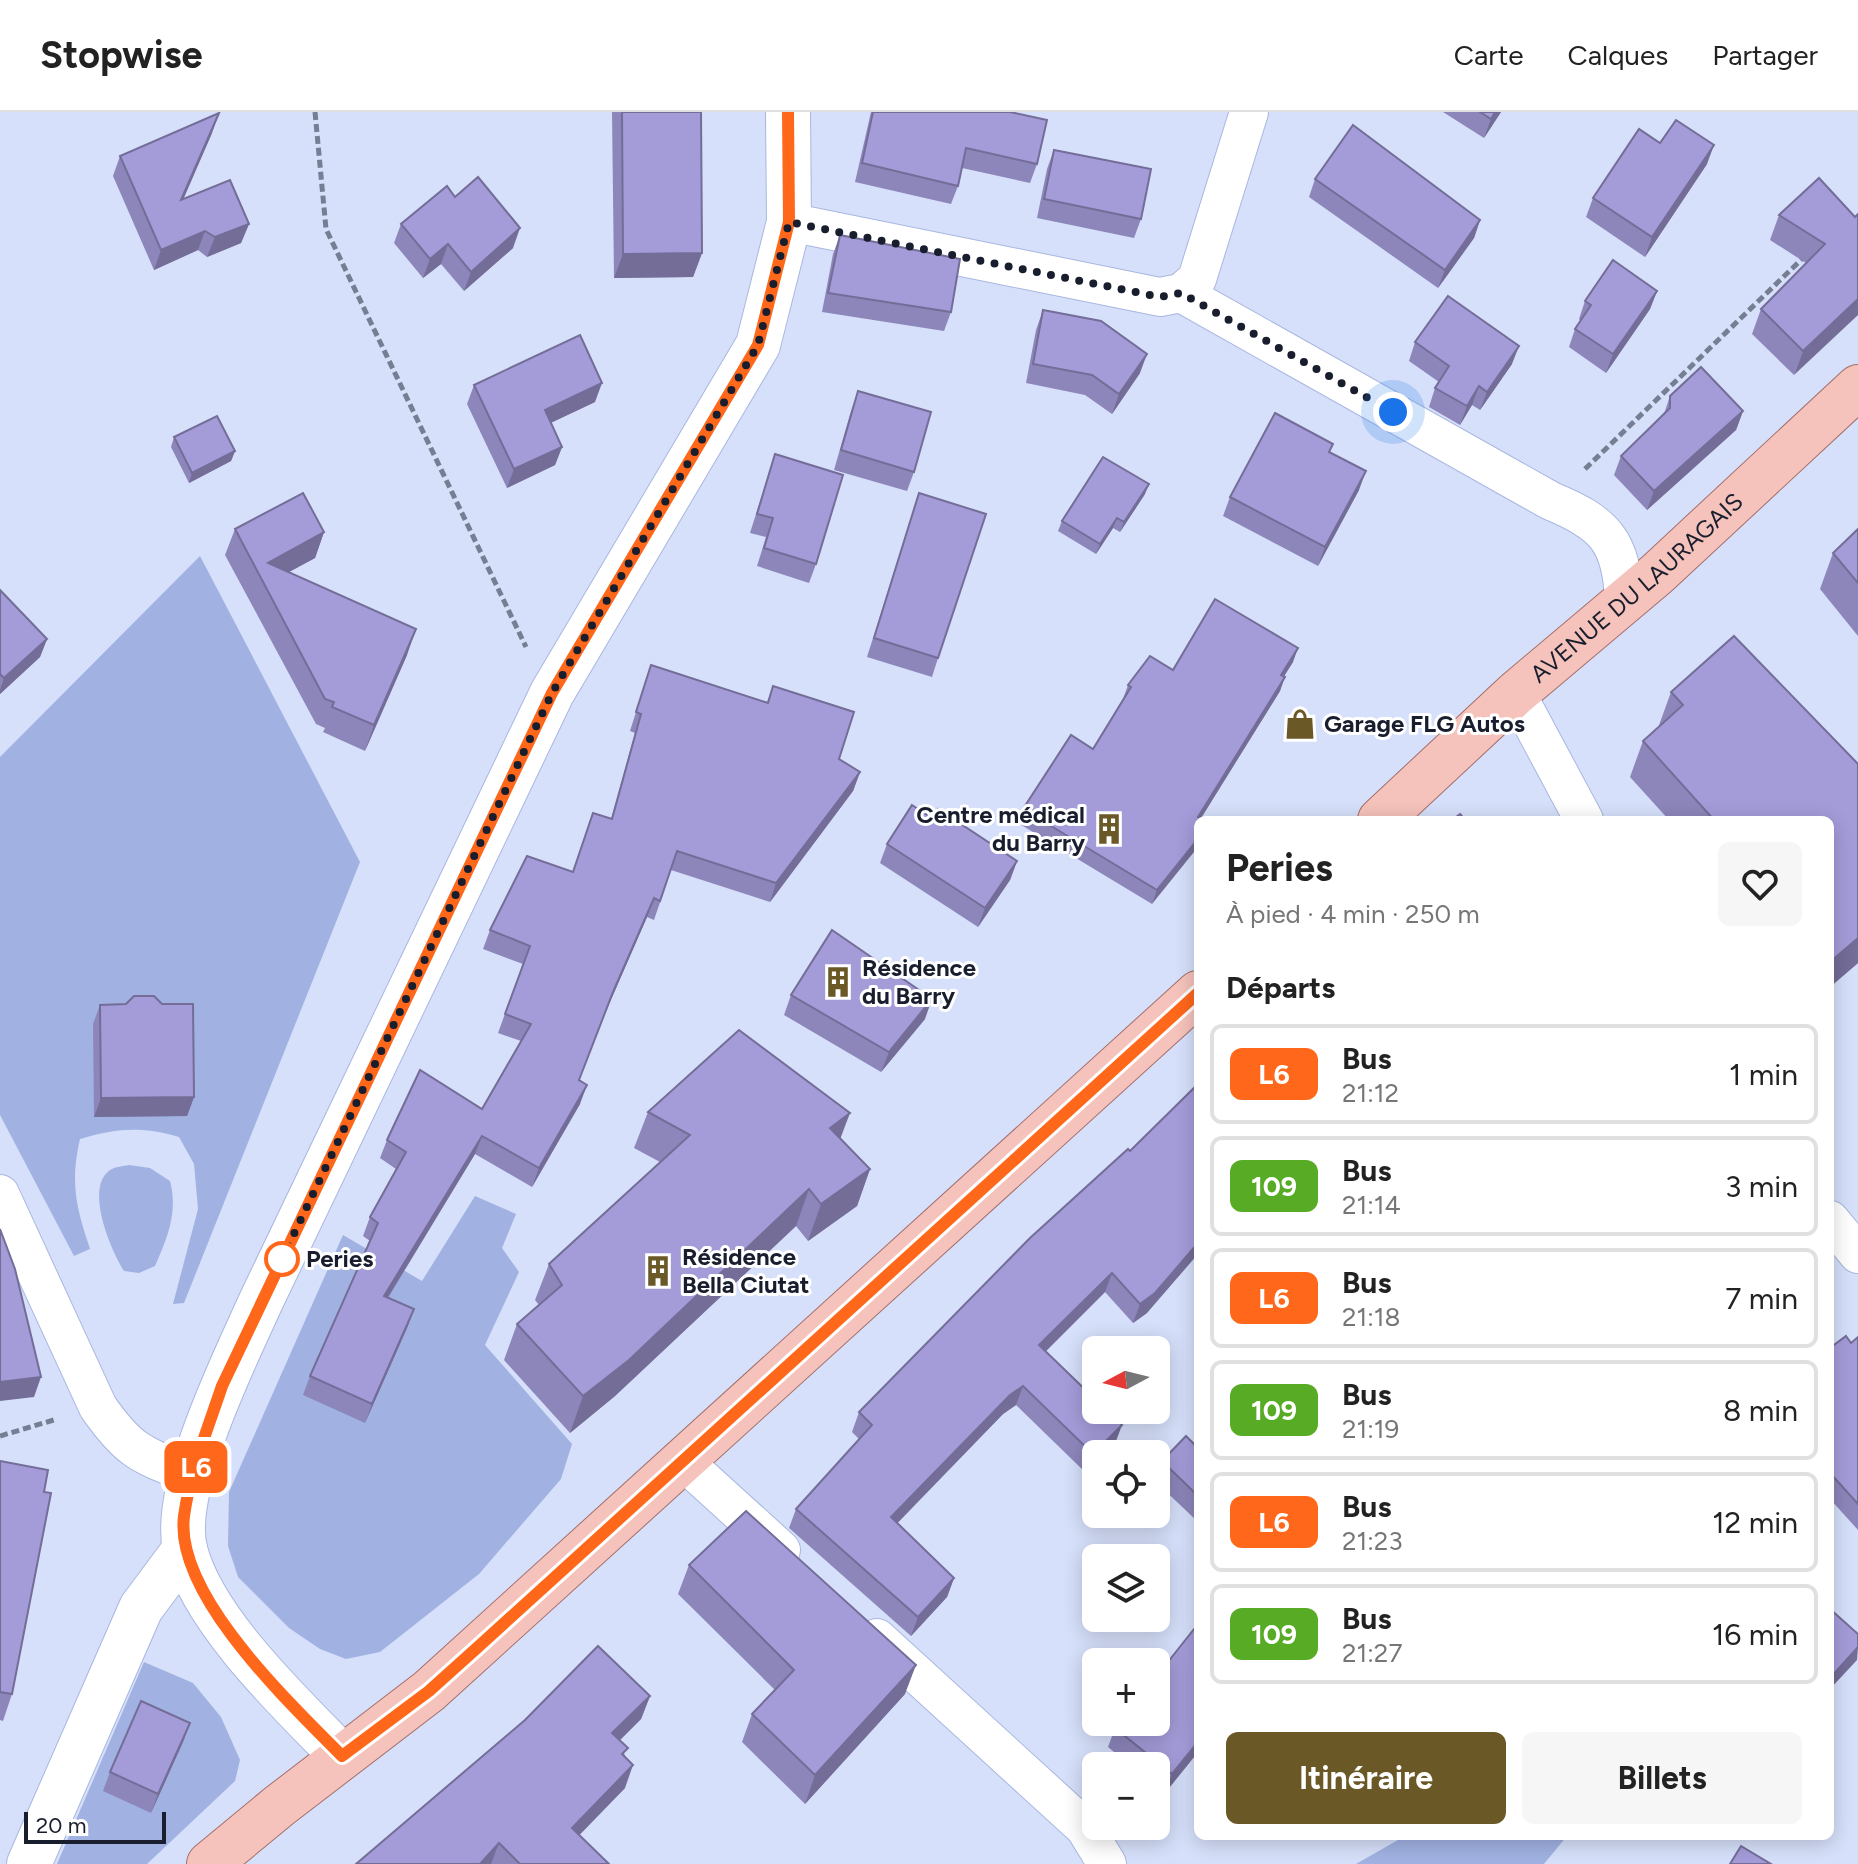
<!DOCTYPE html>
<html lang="fr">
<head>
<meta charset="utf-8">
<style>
  :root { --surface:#fff; --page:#f6f6f6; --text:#222; --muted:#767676; --line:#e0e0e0; --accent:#6a5826 }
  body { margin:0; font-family:Figtree,sans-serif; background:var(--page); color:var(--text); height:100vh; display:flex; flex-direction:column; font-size:30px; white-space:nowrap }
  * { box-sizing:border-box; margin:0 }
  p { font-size:26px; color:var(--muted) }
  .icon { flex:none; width:44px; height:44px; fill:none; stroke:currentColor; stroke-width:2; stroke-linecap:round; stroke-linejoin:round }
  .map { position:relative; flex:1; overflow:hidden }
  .side { position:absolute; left:1194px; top:704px; width:640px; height:1024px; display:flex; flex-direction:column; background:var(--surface); border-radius:12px; box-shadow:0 4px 20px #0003 }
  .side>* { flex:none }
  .badge { padding:0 16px; border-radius:12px; font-size:28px; line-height:52px }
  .needle { width:52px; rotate:263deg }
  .fabs { position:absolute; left:1082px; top:1224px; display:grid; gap:16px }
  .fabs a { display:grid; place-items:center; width:88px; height:88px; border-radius:12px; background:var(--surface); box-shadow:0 4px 20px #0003; font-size:40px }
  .scale { position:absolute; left:24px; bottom:20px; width:142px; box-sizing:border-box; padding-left:8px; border:4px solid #191e2e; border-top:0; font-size:22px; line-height:28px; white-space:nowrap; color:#191e2e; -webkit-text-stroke:6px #fff; paint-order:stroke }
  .you { position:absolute; width:40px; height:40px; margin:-20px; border:6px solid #fff; border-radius:50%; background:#1a73e8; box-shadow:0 0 0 12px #1a73e833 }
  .map>.badge { position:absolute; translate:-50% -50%; box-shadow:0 0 0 4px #fff }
  h2 { padding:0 32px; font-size:30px; line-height:72px }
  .round { display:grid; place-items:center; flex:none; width:84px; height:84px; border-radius:12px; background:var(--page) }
  .headline { display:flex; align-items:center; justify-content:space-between; height:136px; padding:0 32px }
  h1 { font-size:38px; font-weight:700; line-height:60px }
  .action { display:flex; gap:16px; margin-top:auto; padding:16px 32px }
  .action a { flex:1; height:92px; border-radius:12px; background:var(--accent); color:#fff; font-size:32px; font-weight:700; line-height:92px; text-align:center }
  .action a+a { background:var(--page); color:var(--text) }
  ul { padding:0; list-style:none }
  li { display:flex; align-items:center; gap:24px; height:100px; margin:0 16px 12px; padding:0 16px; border:4px solid var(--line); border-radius:12px }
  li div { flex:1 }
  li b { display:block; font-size:30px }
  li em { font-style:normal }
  li .badge { min-width:88px; font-weight:700; text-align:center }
  header { display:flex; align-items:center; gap:48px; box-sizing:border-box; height:112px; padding:0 40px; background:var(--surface); border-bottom:2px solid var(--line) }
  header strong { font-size:38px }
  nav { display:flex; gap:44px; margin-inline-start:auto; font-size:28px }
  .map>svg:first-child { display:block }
  .green { fill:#a1b2e2 }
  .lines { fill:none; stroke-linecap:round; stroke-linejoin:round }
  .street-casing { stroke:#a8b7e1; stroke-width:40 }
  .secondary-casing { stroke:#a8b7e1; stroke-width:46 }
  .primary-casing { stroke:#a36f6c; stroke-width:46 }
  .path { stroke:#767e93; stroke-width:5; stroke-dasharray:8 4; stroke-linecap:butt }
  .street { stroke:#fff; stroke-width:38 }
  .secondary { stroke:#fff; stroke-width:44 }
  .primary { stroke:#f5c3bb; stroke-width:44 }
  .wall { fill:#8d86bb }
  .shaded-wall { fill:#736d98 }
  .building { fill:#a49cd9; stroke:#736d98; stroke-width:2 }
  .line-casing { stroke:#fff; stroke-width:18 }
  .line { stroke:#ff671b; stroke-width:12 }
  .walk { stroke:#191e2e; stroke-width:8; stroke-dasharray:0 14.4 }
  .stop-dot { fill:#fff; stroke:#ff671b; stroke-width:4 }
  .labels { text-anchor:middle; stroke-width:6; stroke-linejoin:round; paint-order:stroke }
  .street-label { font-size:24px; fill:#191e2e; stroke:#fff }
  .poi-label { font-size:24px; font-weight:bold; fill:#191e2e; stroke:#fff; text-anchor:start }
  .stop-label { font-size:24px; font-weight:bold; fill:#191e2e; stroke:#fff; text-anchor:start }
</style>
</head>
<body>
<header>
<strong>Stopwise</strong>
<nav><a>Carte</a><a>Calques</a><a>Partager</a></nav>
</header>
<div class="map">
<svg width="1858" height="1752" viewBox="0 0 1858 1752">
  <rect width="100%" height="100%" fill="#d6e0fa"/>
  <g class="green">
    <path d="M200,444L360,750L184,1191L173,1192L198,1097L194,1052L179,1025C143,1014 116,1016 80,1027C70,1071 76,1095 90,1137L74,1144L0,1003V645Z"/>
    <path d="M129,1053L150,1056L170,1069C178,1100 168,1125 155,1154L139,1161L124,1159C111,1139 84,1076 110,1058C115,1055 123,1054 129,1053Z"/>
    <polygon points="475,1084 516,1102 502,1136 519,1160 485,1233 572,1332 561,1367 479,1462 380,1540 346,1547 320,1537 289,1516 238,1465 228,1434 229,1380 343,1123 422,1169"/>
    <polygon points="144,1550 193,1571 221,1605 240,1648 235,1669 147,1752 57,1752"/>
    <polygon points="1405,1724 1567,1724 1544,1752 1356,1752"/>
  </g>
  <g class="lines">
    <defs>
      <g id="street">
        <polyline points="789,110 1160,185 1181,181 1197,167 1249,0"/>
        <path d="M1181,181L1551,389C1605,411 1622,430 1624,489"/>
        <polyline points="1516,581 1584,708"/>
        <path d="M0,1082L98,1295C130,1341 142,1343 193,1363"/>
        <polyline points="1830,1108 1858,1142"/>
        <polyline points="683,1349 781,1438"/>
        <polyline points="877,1526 1085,1716 1107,1752"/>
      </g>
      <g id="secondary">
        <path d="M342,1644C292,1593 202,1508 185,1437C171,1375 235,1247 261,1189L552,581L758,233L789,110L788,0"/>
        <polyline points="29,1752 141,1496 185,1437"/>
      </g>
      <g id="primary">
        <path id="s1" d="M1380,708L1516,581L1657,462L1858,275"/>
        <polyline points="209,1752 279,1694 429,1579 1198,881"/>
      </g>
    </defs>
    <use href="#street" class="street-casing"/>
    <use href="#secondary" class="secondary-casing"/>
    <use href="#primary" class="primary-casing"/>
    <g class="path">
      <polyline points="315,0 326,117 526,535"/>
      <polyline points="1585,357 1805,144"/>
      <polyline points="0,1324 57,1307"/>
    </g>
    <use href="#street" class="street"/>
    <use href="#secondary" class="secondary"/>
    <use href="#primary" class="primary"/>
  </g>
  <g class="wall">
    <polygon points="612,0 701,0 702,141 693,165 614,166"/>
    <polygon points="871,0 1010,0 1037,52 1030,71 962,56 958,74 951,92 855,70"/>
    <polygon points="1443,0 1501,0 1484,26"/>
    <polygon points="212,21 183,88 249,112 241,131 207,145 198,138 154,158 113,64 120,44"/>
    <polygon points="1660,31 1707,52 1645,145 1586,105 1593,86"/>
    <polygon points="1054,38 1141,107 1134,126 1037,106 1047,57"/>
    <polygon points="1315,67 1480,108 1474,126 1438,176 1309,85"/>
    <polygon points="455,85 513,136 464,179 441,152 423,166 394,131 401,112"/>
    <polygon points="1779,103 1855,105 1794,263 1752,222 1761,197 1806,151 1770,128"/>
    <polygon points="840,123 951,200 944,219 822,200 833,142"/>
    <polygon points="1657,179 1650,197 1606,261 1569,235 1575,217 1581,209 1579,207 1585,189"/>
    <polygon points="1043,198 1140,261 1112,302 1085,283 1026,271 1036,218"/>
    <polygon points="1415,230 1512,252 1480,298 1472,293 1460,313 1429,295 1435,276 1439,270 1409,249"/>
    <polygon points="474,273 595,290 550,311 562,335 555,353 507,376 467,292"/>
    <polygon points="858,279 914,360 907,379 834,358 851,299"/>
    <polygon points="1670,284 1743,299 1736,318 1647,398 1614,363 1621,344 1664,302"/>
    <polygon points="174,325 235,339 231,349 189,371 171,335"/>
    <polygon points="1330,340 1359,378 1318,454 1223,404 1230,385"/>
    <polygon points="775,342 816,452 809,471 757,454 766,425 750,421"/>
    <polygon points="919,381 938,546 932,565 867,545"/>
    <polygon points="1145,382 1120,420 1113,416 1096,442 1058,419 1062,409"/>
    <polygon points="235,417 324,420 315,446 289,460 407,543 365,639 323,620 325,616 316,612 225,443"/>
    <polygon points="1858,417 1858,524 1820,477 1833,441"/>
    <polygon points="0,478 47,527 40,545 0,582"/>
    <polygon points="1293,550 1284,564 1280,579 1200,707 1152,792 1018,711 1023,697 1093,637 1123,587 1128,573 1173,558"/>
    <polygon points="651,553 767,590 773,574 839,647 860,660 853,679 770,790 671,758 654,808 647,805 606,899 579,968 580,992 532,1075 475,1042 388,1186 414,1197 407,1216 365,1311 303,1283 310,1264 370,1129 363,1124 370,1105 396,1057 380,1046 387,1028 482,997 521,929 498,921 523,852 483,837 490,818 573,759 611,707 635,621 630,619"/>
    <polygon points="1671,580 1858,652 1858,851 1830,875 1830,708 1669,708 1630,665 1643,629 1658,616"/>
    <polygon points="932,706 1017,749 1010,768 978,815 880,751 887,732"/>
    <polygon points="791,883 925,907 881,960 784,903"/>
    <polygon points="100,893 194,985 187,1004 94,1005 93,912"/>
    <polygon points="648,1000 840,1027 870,1057 857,1094 808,1129 796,1114 615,1284 570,1321 504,1248 517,1212 539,1193 535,1188 549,1152 660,1050 634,1036"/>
    <polygon points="1128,1037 1147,1201 1133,1211 1105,1180 1046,1239 1115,1332 1086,1361 1016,1293 1003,1302 897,1411 954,1466 947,1485 911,1524 789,1416 796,1397 859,1327 852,1320 859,1300"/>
    <polygon points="1858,1225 1858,1418 1830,1387 1830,1236 1851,1231"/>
    <polygon points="1198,1336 1198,1410 1156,1370 1162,1349"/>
    <polygon points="0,1349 44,1380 12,1582 3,1609 0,1608"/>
    <polygon points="689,1453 905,1582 805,1692 742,1630 752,1602 775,1578 678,1482"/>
    <polygon points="1198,1512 1198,1640 1165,1681 1156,1674 1156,1654 1131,1654 1108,1635 1115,1616"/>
    <polygon points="650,1584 641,1607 620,1628 625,1644 625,1676 579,1723 609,1752 356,1752"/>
    <polygon points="190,1611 183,1630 151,1701 103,1679 110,1660"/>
  </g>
  <g class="shaded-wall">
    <polygon points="1495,0 1501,0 1484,26 1491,7"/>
    <polygon points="219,1 212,21 174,108 181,88"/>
    <polygon points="1714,33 1707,52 1645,145 1652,125"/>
    <polygon points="1480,108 1474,126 1438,176 1445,158"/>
    <polygon points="249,112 241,131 207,145 215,125"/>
    <polygon points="520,116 513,136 464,179 471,160"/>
    <polygon points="205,119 198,138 154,158 161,138"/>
    <polygon points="448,132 441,152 423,166 430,147"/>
    <polygon points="702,141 693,165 614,166 623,142"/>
    <polygon points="1657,179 1650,197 1606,261 1613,242"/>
    <polygon points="1858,187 1858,203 1794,263 1803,239"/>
    <polygon points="1519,234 1512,252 1480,298 1487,280"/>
    <polygon points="1147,242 1140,261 1112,302 1119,282"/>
    <polygon points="602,271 595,290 538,317 545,298"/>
    <polygon points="1479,274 1472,293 1460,313 1467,294"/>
    <polygon points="1743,299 1736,318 1647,398 1654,379"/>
    <polygon points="562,335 555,353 507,376 514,357"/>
    <polygon points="235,339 231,349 189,371 192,361"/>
    <polygon points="1366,359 1359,378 1318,454 1325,435"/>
    <polygon points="1149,372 1145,382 1120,420 1124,410"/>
    <polygon points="1117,406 1113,416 1096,442 1100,432"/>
    <polygon points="324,420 315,446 265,473 268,451"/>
    <polygon points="416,517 407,543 365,639 374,613"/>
    <polygon points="47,527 40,545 0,582 0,578 4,566"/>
    <polygon points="1298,536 1293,550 1276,577 1281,563"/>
    <polygon points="1285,565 1280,579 1200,708 1198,705"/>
    <polygon points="860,660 853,679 770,790 776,771"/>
    <polygon points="1198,727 1198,735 1152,792 1157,778"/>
    <polygon points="1017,749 1010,768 978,815 985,796"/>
    <polygon points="654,786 647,805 606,899 613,880"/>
    <polygon points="1858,826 1858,851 1830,875 1830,850"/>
    <polygon points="932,887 925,907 881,960 889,940"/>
    <polygon points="587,973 580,992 532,1075 539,1056"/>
    <polygon points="194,985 187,1004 94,1005 101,986"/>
    <polygon points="850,1001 836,1038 830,1016"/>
    <polygon points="482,1024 475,1042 377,1203 384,1184"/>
    <polygon points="870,1057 857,1094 808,1129 821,1092"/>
    <polygon points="809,1077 796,1114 615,1284 570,1321 583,1284"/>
    <polygon points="1198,1131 1198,1142 1147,1201 1133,1211 1140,1192"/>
    <polygon points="1112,1161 1105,1180 1032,1253 1039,1233"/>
    <polygon points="414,1197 407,1216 365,1311 372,1292"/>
    <polygon points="41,1265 34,1285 0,1289 0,1270"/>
    <polygon points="1023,1274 1016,1293 1003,1302 884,1425 891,1405 1010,1283"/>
    <polygon points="1122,1313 1115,1332 1106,1342 1096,1342 1096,1352 1086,1361 1093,1342"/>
    <polygon points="954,1466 947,1485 911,1524 918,1505"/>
    <polygon points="1858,1535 1857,1548 1830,1577 1831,1565"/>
    <polygon points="916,1553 905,1582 805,1692 815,1663"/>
    <polygon points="650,1584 641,1607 604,1644 612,1621"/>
    <polygon points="190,1611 183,1630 151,1701 158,1682"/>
    <polygon points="1198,1630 1198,1640 1165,1681 1172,1662"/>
    <polygon points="633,1653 625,1676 564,1739 572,1716"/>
    <polygon points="499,1731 491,1752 480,1752"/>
  </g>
  <g class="building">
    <polygon points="622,0 701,0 702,141 623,142"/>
    <polygon points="873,0 1010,0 1047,8 1037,52 966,36 958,74 862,51"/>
    <polygon points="1480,0 1495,0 1491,7"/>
    <polygon points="219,1 181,88 230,68 249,112 215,125 205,119 161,138 120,44"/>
    <polygon points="1676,8 1714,33 1652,125 1593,86 1639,17 1660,31"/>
    <polygon points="1353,13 1480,108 1445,158 1315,67"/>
    <polygon points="1054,38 1151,57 1141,107 1044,87"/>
    <polygon points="478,65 520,116 471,160 448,132 430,147 401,112 447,74 455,85"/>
    <polygon points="1819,66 1855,105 1858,102 1858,187 1803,239 1761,197 1825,132 1779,103"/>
    <polygon points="840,123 960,147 951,200 828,181"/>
    <polygon points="1613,148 1657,179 1613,242 1575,217 1591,193 1585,189"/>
    <polygon points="1448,184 1519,234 1487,280 1479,274 1467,294 1435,276 1449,254 1415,230"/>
    <polygon points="1043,198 1101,209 1147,242 1119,282 1092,263 1033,252"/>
    <polygon points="580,223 602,271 545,298 562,335 514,357 474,273"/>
    <polygon points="1701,255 1743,299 1654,379 1621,344 1670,296 1670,284"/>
    <polygon points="858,279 931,300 914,360 841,338"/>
    <polygon points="1275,301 1333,332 1329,340 1366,359 1325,435 1230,385"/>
    <polygon points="217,304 235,339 192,361 174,325"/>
    <polygon points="775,342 843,363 816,452 764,436 773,406 757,402"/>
    <polygon points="1103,345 1149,372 1124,410 1117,406 1100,432 1062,409"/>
    <polygon points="303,381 324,420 268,451 416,517 374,613 332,595 334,590 325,587 235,417"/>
    <polygon points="919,381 986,402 938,546 874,526"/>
    <polygon points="1858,417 1858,471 1833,441"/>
    <polygon points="0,478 47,527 4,566 0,562"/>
    <polygon points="1215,487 1298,536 1281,563 1285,565 1198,705 1202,708 1198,708 1198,727 1157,778 1023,697 1071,623 1093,637 1131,575 1128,573 1150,544 1173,558"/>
    <polygon points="1734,524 1858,652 1858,826 1830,850 1830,708 1714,708 1643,629 1683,593 1671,580"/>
    <polygon points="651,553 768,591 773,574 854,600 839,647 860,660 776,771 677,739 660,789 654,786 613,880 579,968 587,973 539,1056 482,1024 384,1184 414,1197 372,1292 310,1264 378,1111 370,1105 406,1040 387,1028 420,958 482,997 531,912 505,902 530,834 490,818 527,744 573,760 593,701 612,707 641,602 636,600"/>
    <polygon points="912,693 932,706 938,697 1017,749 985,796 887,732"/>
    <polygon points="1460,702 1465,708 1452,708"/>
    <polygon points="832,818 932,887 889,940 791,883"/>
    <polygon points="134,884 154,884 162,892 193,892 194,985 101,986 100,893 126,892"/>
    <polygon points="739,918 850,1001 830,1016 870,1057 821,1092 809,1077 629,1248 583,1284 517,1212 562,1173 549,1152 690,1023 648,1000"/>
    <polygon points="1198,972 1198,1131 1155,1181 1140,1192 1112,1161 1039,1233 1096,1288 1096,1298 1107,1298 1122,1313 1093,1342 1023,1274 1010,1283 891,1405 954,1466 918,1505 796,1397 872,1313 859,1300 1030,1126 1128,1037 1130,1039"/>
    <polygon points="0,1117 15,1157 41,1265 0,1270"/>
    <polygon points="1846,1224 1851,1231 1858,1225 1858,1392 1830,1361 1830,1236"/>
    <polygon points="1186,1324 1198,1336 1198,1384 1162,1349"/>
    <polygon points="0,1349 48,1358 44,1380 51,1381 12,1582 0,1580"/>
    <polygon points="746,1399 916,1553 815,1663 752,1602 794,1558 689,1453"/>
    <polygon points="1830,1497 1858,1522 1858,1535 1831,1565"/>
    <polygon points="1198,1512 1198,1630 1172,1662 1115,1616 1119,1610 1156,1610 1156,1565"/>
    <polygon points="598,1534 650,1584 612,1621 628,1636 622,1642 633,1653 572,1716 609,1752 520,1752 499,1731 480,1752 356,1752 525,1608"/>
    <polygon points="141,1589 190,1611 158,1682 110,1660"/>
    <polygon points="1741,1734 1771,1752 1730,1752"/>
  </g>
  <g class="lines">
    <defs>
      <path id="line" d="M788,0L789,110L758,233L552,581L222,1274C208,1316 190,1360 184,1404C174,1483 291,1592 342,1644L429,1579L478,1535L1198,881"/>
    </defs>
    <use href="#line" class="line-casing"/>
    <use href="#line" class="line"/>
    <polyline class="walk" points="282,1147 552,581 758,233 789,110 1160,185 1181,181 1393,300"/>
  </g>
  <defs>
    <symbol id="shop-bare" viewBox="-9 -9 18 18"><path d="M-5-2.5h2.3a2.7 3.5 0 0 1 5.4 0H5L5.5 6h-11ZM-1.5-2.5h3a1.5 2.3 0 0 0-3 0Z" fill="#6a5826" stroke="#fff" stroke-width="2.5" paint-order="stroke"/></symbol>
    <symbol id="building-bare" viewBox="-9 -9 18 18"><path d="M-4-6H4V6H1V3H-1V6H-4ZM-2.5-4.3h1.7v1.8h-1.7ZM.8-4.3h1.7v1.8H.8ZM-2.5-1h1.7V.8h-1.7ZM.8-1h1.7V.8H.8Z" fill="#6a5826" stroke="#fff" stroke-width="2.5" paint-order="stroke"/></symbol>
  </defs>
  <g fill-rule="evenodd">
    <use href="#shop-bare" x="1278" y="590" width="44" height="44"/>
    <use href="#building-bare" x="1087" y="695" width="44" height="44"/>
    <use href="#building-bare" x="816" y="848" width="44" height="44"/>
    <use href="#building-bare" x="636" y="1137" width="44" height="44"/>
  </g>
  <circle class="stop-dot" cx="282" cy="1147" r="16"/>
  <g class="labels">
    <g class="street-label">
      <text dy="8" stroke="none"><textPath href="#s1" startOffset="346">AVENUE DU LAURAGAIS</textPath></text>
    </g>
    <g class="poi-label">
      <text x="1324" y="620">Garage FLG Autos</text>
      <text x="1085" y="711" text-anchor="end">Centre médical<tspan x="1085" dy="28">du Barry</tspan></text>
      <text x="862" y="864">Résidence<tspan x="862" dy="28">du Barry</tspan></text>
      <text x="682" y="1153">Résidence<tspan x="682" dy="28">Bella Ciutat</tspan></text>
    </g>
    <g class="stop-label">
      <text x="306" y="1155">Peries</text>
    </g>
  </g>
</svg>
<div class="fabs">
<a><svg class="needle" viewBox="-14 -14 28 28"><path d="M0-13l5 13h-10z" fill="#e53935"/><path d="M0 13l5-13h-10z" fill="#767676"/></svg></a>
<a><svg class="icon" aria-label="locate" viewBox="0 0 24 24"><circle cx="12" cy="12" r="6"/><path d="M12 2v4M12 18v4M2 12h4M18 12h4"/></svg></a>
<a><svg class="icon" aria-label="layers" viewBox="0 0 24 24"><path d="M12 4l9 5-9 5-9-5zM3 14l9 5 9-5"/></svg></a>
<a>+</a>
<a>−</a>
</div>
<div class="scale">20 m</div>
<div class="you" style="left:1393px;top:300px"></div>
<b class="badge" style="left:196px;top:1355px;background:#ff671b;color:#fff">L6</b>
<section class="side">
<div class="headline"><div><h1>Peries</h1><p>À pied · 4 min · 250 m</p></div><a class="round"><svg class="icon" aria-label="heart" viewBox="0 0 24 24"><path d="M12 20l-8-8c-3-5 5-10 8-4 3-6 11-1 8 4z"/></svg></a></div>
<h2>Départs</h2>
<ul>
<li><span class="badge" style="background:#ff671b;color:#fff">L6</span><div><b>Bus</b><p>21:12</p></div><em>1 min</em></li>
<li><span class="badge" style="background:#58ac25;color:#fff">109</span><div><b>Bus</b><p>21:14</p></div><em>3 min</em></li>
<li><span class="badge" style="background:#ff671b;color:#fff">L6</span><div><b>Bus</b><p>21:18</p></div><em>7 min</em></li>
<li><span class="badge" style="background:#58ac25;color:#fff">109</span><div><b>Bus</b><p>21:19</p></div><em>8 min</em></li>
<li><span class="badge" style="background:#ff671b;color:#fff">L6</span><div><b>Bus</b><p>21:23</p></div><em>12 min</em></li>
<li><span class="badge" style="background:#58ac25;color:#fff">109</span><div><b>Bus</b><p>21:27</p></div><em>16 min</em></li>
</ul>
<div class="action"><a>Itinéraire</a><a>Billets</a></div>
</section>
</div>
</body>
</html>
